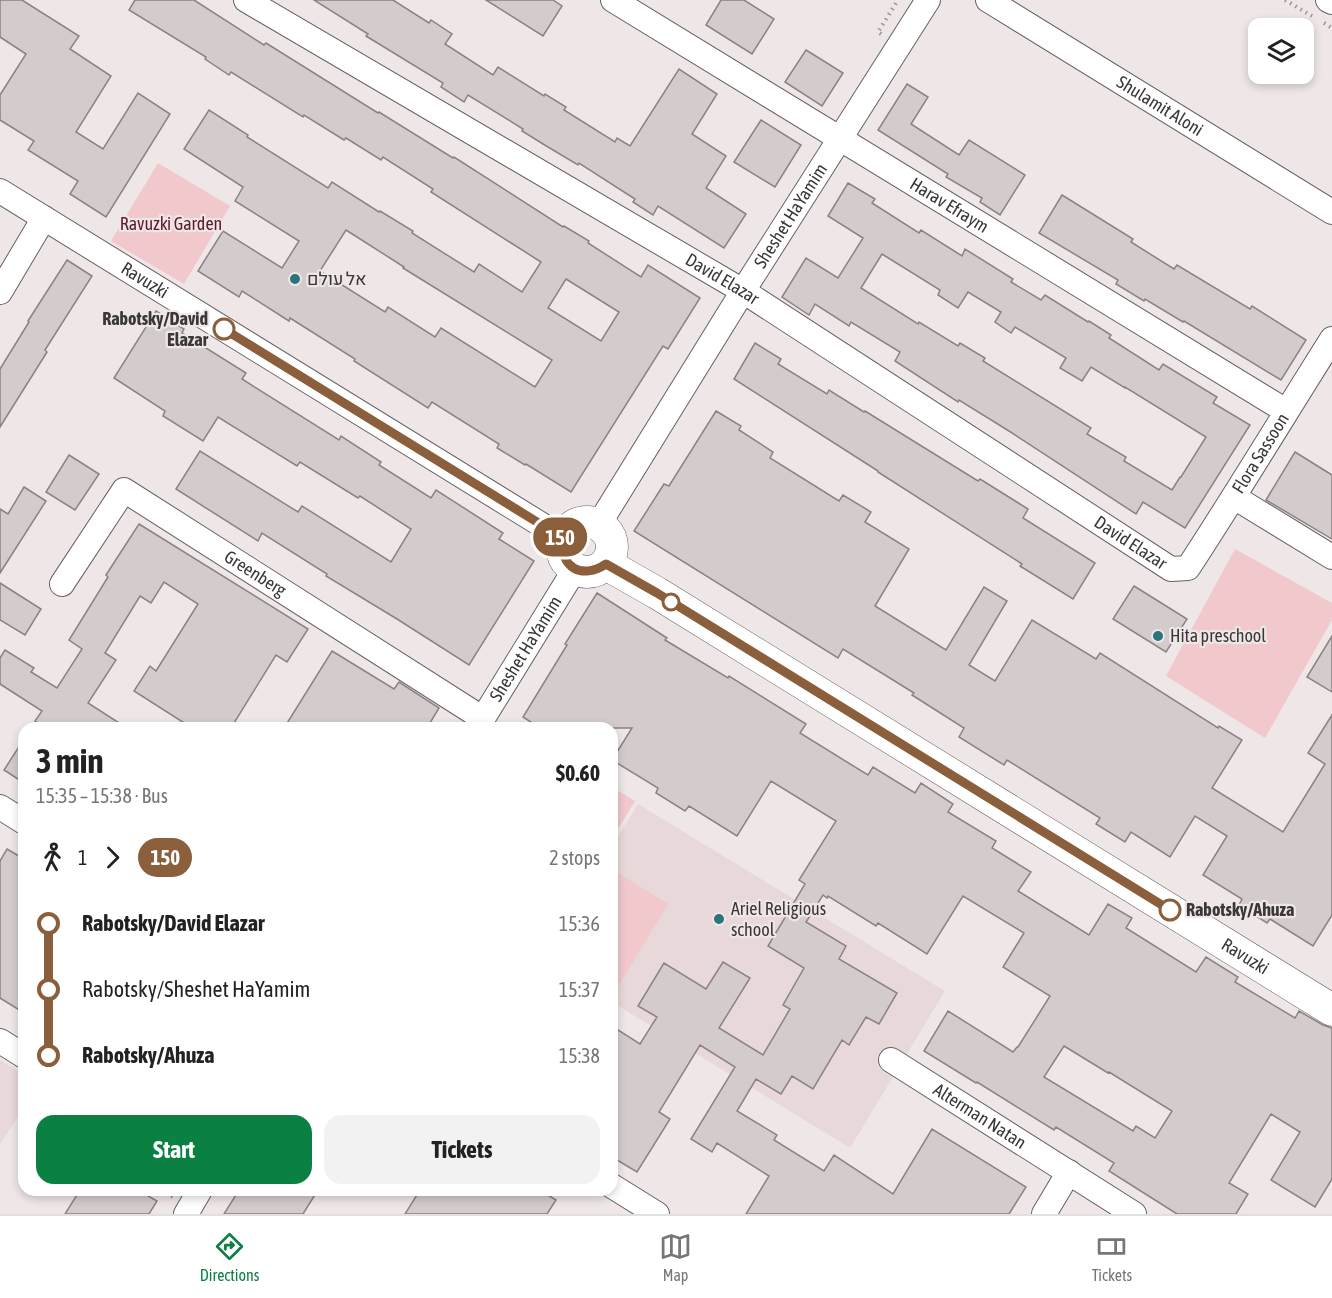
<!DOCTYPE html>
<html lang="en">
<head>
<meta charset="utf-8">
<style>
  :root { --surface:#fff; --page:#f2f2f2; --text:#222; --muted:#767676; --line:#e0e0e0; --accent:#0b8043 }
  body { margin:0; font-family:"Asap Condensed",Heebo,sans-serif; background:var(--page); color:var(--text); height:100vh; display:flex; flex-direction:column; font-size:22px; white-space:nowrap }
  * { box-sizing:border-box; margin:0 }
  p { font-size:20px; color:var(--muted) }
  .icon { flex:none; width:33px; height:33px; fill:none; stroke:currentColor; stroke-width:2; stroke-linecap:round; stroke-linejoin:round }
  .map { position:relative; flex:1; overflow:hidden }
  .sheet { position:absolute; left:18px; top:722px; width:600px; height:474px; display:flex; flex-direction:column; background:var(--surface); border-radius:18px; box-shadow:0 3px 9px #0003 }
  .sheet>* { flex:none }
  .badge { padding:0 12px; border-radius:20px; font-size:21px; line-height:39px }
  .fabs { position:absolute; left:1248px; top:18px; display:grid; gap:12px }
  .fabs a { display:grid; place-items:center; width:66px; height:66px; border-radius:12px; background:var(--surface); box-shadow:0 3px 9px #0003; font-size:30px }
  .map>.badge { position:absolute; translate:-50% -50%; box-shadow:0 0 0 3px #fff }
  .legs { display:flex; align-items:center; gap:9px; height:66px; padding:0 18px; font-size:20px }
  .legs p { margin-inline-start:auto }
  .overview { display:flex; align-items:center; justify-content:space-between; height:102px; padding:0 18px }
  h1 { font-size:33px; font-weight:700; line-height:45px }
  .button { display:flex; gap:12px; margin-top:auto; padding:12px 18px }
  .button a { flex:1; height:69px; border-radius:18px; background:var(--accent); color:#fff; font-size:24px; font-weight:700; line-height:69px; text-align:center }
  .button a+a { background:var(--page); color:var(--text) }
  ul { padding:0 18px; list-style:none }
  li { display:flex; align-items:center; gap:21px; height:66px; font-size:22px }
  li i { display:grid; place-items:center; width:9px; height:100%; margin:0 8px; background:currentColor }
  li i::after { content:''; width:15px; height:15px; margin:-8px; border:4px solid; border-radius:50%; background:var(--surface) }
  li p { margin-inline-start:auto }
  li:first-child i { background:linear-gradient(#0000 50%,currentColor 0) }
  li:last-child i { background:linear-gradient(currentColor 50%,#0000 0) }
  .menu { display:flex; justify-content:space-around; align-items:center; height:84px; border-top:2px solid var(--line); background:var(--surface); font-size:16px; color:var(--muted) }
  .menu a { display:grid; justify-items:center; gap:3px }
  .menu .on { color:var(--accent) }
  .map>svg:first-child { display:block }
  .built { fill:#e9d8da }
  .green { fill:#f1c8cc }
  .building { fill:#d4cbcc; stroke:#8a8283; stroke-width:1.5; fill-rule:evenodd }
  .lines { fill:none; stroke-linecap:round; stroke-linejoin:round }
  .minor-casing { stroke:#676061; stroke-width:26 }
  .tertiary-casing { stroke:#676061; stroke-width:33 }
  .path { stroke:#9b9595; stroke-width:4; stroke-dasharray:1.5 4.5; stroke-linecap:butt }
  .minor { stroke:#fff; stroke-width:24 }
  .tertiary { stroke:#fff; stroke-width:32 }
  .line-1-casing { stroke:#fff; stroke-width:14 }
  .line-1 { stroke:#8b5e3c; stroke-width:9 }
  .poi-dot { fill:#2b747c; stroke:#efe7e7; stroke-width:2 }
  .stop-1-dot { fill:#fff; stroke:#8b5e3c; stroke-width:3 }
  .labels { text-anchor:middle; stroke-width:4.5; stroke-linejoin:round; paint-order:stroke }
  .street-label { font-size:18px; fill:#3a3737; stroke:#efe7e7 }
  .park-label { font-size:18px; fill:#5f192a; stroke:#efe7e7 }
  .poi-label { font-size:18px; fill:#3a3737; stroke:#efe7e7; text-anchor:start }
  .stop-label { font-size:18px; font-weight:bold; fill:#3a3737; stroke:#efe7e7; text-anchor:end }
</style>
</head>
<body>
<div class="map">
<svg width="1332" height="1214" viewBox="0 0 1332 1214">
  <rect width="100%" height="100%" fill="#efe7e7"/>
  <g class="built">
    <polygon points="638,804 945,991 850,1148 612,1002 612,846"/>
    <polygon points="0,1060 24,1075 24,1108 0,1144"/>
  </g>
  <g class="green">
    <polygon points="158,163 230,206 184,284 111,241"/>
    <polygon points="1235,549 1332,603 1332,620 1265,738 1166,676"/>
    <polygon points="612,787 635,801 612,839"/>
    <polygon points="612,869 668,904 614,993 612,992"/>
  </g>
  <g class="building">
    <polygon points="0,0 22,0 79,36 70,49 111,76 76,132 103,149 138,93 170,114 106,217 70,194 78,181 28,150 34,141 0,120 0,95 26,54 0,37"/>
    <path d="M135,0H194L264,45L266,43L378,113L379,112L453,158L454,157L563,227L564,226L589,241L588,243L641,277L648,265L700,298L668,349L663,346L571,492L526,464L525,465L497,448L499,444L432,402L428,408L354,361L355,359L290,318L289,321L242,291L239,297L198,271L223,231L282,268L299,241L235,201L243,187L184,149L209,110L248,135L247,137L328,188L332,182L379,212L380,211L413,231L412,233L474,272L479,264L522,292L541,262L431,192L433,189L383,157L381,160L346,138L344,140L304,115L303,117L231,72L229,75L205,59L206,57L129,10ZM346,230L404,267L403,268L552,360L535,387L441,328L435,337L388,307L385,312L320,271ZM566,279L619,312L601,341L548,308Z"/>
    <polygon points="314,0 393,0 429,23 431,20 452,34 445,44 493,75 498,67 544,96 545,94 566,107 564,110 615,142 617,138 630,146 679,69 717,94 692,134 726,156 706,188 746,214 724,248 658,206 653,215 633,202 635,199 579,163 578,165 543,144 522,131 523,129 468,95 464,102 441,87 443,83 366,36 368,34"/>
    <polygon points="486,0 553,0 562,6 543,36"/>
    <polygon points="721,0 744,0 774,19 752,54 706,25"/>
    <polygon points="806,50 843,73 822,106 785,82"/>
    <polygon points="907,84 928,97 911,124 959,155 969,140 1025,175 1000,215 980,202 982,198 946,177 948,174 878,130"/>
    <polygon points="761,120 801,145 775,187 734,162"/>
    <path d="M848,183L875,199L872,203L919,233L921,230L962,256L965,249L1013,279L1011,282L1041,300L1045,295L1088,322L1089,321L1111,335L1109,338L1159,370L1163,364L1217,397L1213,403L1250,425L1185,528L1143,502L1136,514L1009,431L959,400L958,402L895,361L900,352L851,322L849,326L815,304L809,315L782,297L806,258L838,278L863,238L828,216ZM882,254L940,290L938,295L958,308L968,292L1001,312L995,322L1011,333L1015,327L1066,358L1060,368L1082,381L1091,367L1125,388V387L1206,437L1181,477H1180L1172,490L1124,461L1126,457L1087,434L1091,428L983,361L985,358L960,343L958,346L919,322L918,324L861,288Z"/>
    <polygon points="1062,195 1133,239 1131,242 1174,269 1177,265 1250,309 1252,306 1306,340 1281,380 1184,321 1183,322 1145,299 1144,301 1116,284 1118,280 1039,233"/>
    <polygon points="67,260 92,276 45,350 47,352 0,427 0,369 29,322 28,321"/>
    <polygon points="156,311 184,329 182,333 246,373 242,379 339,440 341,436 381,462 379,465 431,498 436,490 503,533 499,539 534,561 469,665 397,619 326,576 327,574 262,533 258,541 176,489 200,451 298,512 302,506 391,562 411,529 360,496 358,498 300,462 297,466 218,417 203,441 163,416 165,411 114,378"/>
    <polygon points="755,343 781,359 778,364 827,394 829,390 864,412 865,411 978,481 980,479 1028,509 1023,518 1095,563 1073,599 1020,566 1022,564 878,472 878,471 734,379"/>
    <polygon points="716,411 741,426 739,430 773,452 770,458 839,501 843,495 871,512 865,522 909,549 875,606 946,650 984,587 1007,601 969,665 995,681 1032,620 1096,659 1100,653 1218,728 1219,726 1242,740 1212,788 1283,832 1325,764 1308,753 1332,715 1332,915 1313,946 1270,919 1267,923 1239,905 1242,899 1203,875 1227,836 1195,816 1170,857 1131,832 1125,842 1096,824 1100,818 1007,760 1004,765 959,737 964,728 912,695 914,693 843,649 838,658 634,531 664,484 669,486"/>
    <polygon points="1295,452 1332,475 1332,539 1266,500"/>
    <polygon points="69,455 99,474 75,510 46,492"/>
    <polygon points="24,487 46,501 0,573 0,509 8,514"/>
    <polygon points="139,524 308,629 287,662 276,655 231,728 192,728 134,691 150,666 156,671 198,604 164,582 151,603 140,596 105,653 116,660 88,703 127,728 45,728 35,721 42,711 0,684 0,658 5,650 34,668 31,672 57,688 82,649 69,640 108,577 106,575"/>
    <polygon points="0,583 41,609 25,635 0,620"/>
    <polygon points="1134,586 1187,619 1166,652 1113,619"/>
    <path d="M597,593L667,638L665,640L728,678L729,676L806,724L800,733L868,775L873,767L915,793L921,783L953,804L948,812L996,841L992,848L1031,872L1018,891L1089,935L1108,904L1132,918L1126,928L1196,972L1206,957L1238,977L1235,982L1295,1018L1299,1011L1323,1025L1332,1028V1179L1315,1207L1271,1180L1300,1132L1271,1114L1229,1183L1248,1194L1236,1214H1177L1109,1171L1114,1163L1056,1127L1054,1130L977,1082L976,1083L924,1051L948,1011L1013,1052L1017,1047H1018L1050,996L1003,967L1024,933L963,896L927,954L878,923L876,926L828,896L827,898L823,895L806,922L846,946L839,959L897,993L879,1024L866,1017L849,1045L842,1040L813,1089L792,1076L781,1094L756,1079L737,1111L777,1135L774,1140L824,1171L834,1155L893,1194L932,1129L1026,1187L1009,1214H746L769,1176L717,1143L712,1152L691,1139L735,1067L700,1045L659,1112L670,1119L637,1172L612,1157V1026L640,1044L657,1017L638,1006L664,963L706,989L723,962L750,978L719,1028L763,1055L790,1009L783,1005L804,968L768,946L805,884L799,880L836,821L771,781L737,836L689,806L685,811L656,793L658,788L612,760L632,728H540L523,717L567,645L565,644ZM1064,1046L1108,1073L1109,1072L1172,1111L1155,1138L1136,1126L1133,1131L1044,1077Z"/>
    <polygon points="1332,636 1332,692 1307,677"/>
    <polygon points="332,651 394,689 399,682 439,708 427,728 284,728"/>
    <polygon points="24,739 24,783 4,770"/>
    <polygon points="7,849 24,859 24,1013 0,998 0,861"/>
    <polygon points="80,1190 138,1190 157,1201 149,1214 65,1214"/>
    <polygon points="239,1190 318,1190 303,1214 224,1214"/>
    <polygon points="420,1190 540,1190 556,1200 547,1214 405,1214"/>
  </g>
  <g class="lines">
    <defs>
      <g id="minor">
        <path id="s1" d="M246,0L743,291L1171,569L1188,568C1237,493 1284,415 1332,339"/>
        <path id="s2" d="M613,0L1286,411"/>
        <path id="s3" d="M988,0L1332,212"/>
        <polyline points="1328,0 1332,2"/>
        <path id="s4" d="M0,191L563,538"/>
        <polyline points="0,292 44,218"/>
        <polyline points="1234,497 1332,557"/>
        <path id="s5" d="M599,524L743,291L928,0"/>
        <path id="s6" d="M62,584L124,490L482,718"/>
        <path id="s7" d="M477,728L575,569"/>
        <polyline points="0,807 24,822"/>
        <polyline points="0,1041 24,1056"/>
        <path id="s8" d="M891,1060L1134,1214"/>
        <polyline points="612,1186 657,1214"/>
        <polyline points="186,1214 200,1190"/>
        <polyline points="1044,1214 1069,1172"/>
      </g>
      <g id="tertiary">
        <circle cx="587" cy="547" r="25"/>
        <path id="s9" d="M606,564L657,593L1332,1010"/>
      </g>
    </defs>
    <use href="#minor" class="minor-casing"/>
    <use href="#tertiary" class="tertiary-casing"/>
    <g class="path">
      <polyline points="1285,0 1312,16"/>
      <polyline points="1324,23 1332,28"/>
      <polyline points="881,34 878,32 898,0"/>
      <polyline points="161,1190 173,1197"/>
    </g>
    <use href="#minor" class="minor"/>
    <use href="#tertiary" class="tertiary"/>
  </g>
  <g class="lines">
    <defs>
      <path id="line-1" d="M224,329L563,538C559,568 582,580 606,564L657,593L1170,910"/>
    </defs>
    <use href="#line-1" class="line-1-casing"/>
    <use href="#line-1" class="line-1"/>
  </g>
  <g class="poi-dot">
    <circle cx="295" cy="279" r="6"/>
    <circle cx="1158" cy="636" r="6"/>
    <circle cx="719" cy="919" r="6"/>
  </g>
  <g class="stop-1-dot">
    <circle cx="224" cy="329" r="10"/>
    <circle cx="671" cy="602" r="8"/>
    <circle cx="1170" cy="910" r="10"/>
  </g>
  <g class="labels">
    <g class="street-label">
      <text dy="6" stroke="none"><textPath href="#s3" startOffset="202">Shulamit Aloni</textPath></text>
      <text dy="6" stroke="none"><textPath href="#s2" startOffset="394">Harav Efraym</textPath></text>
      <text dy="6" stroke="none"><textPath href="#s5" startOffset="363">Sheshet HaYamim</textPath></text>
      <text dy="6" stroke="none"><textPath href="#s4" startOffset="170">Ravuzki</textPath></text>
      <text dy="6" stroke="none"><textPath href="#s1" startOffset="552">David Elazar</textPath></text>
      <text dy="6" stroke="none"><textPath href="#s1" startOffset="1239">Flora Sassoon</textPath></text>
      <text dy="6" stroke="none"><textPath href="#s1" startOffset="1038">David Elazar</textPath></text>
      <text dy="6" stroke="none"><textPath href="#s6" startOffset="268">Greenberg</textPath></text>
      <text dy="6" stroke="none"><textPath href="#s7" startOffset="93">Sheshet HaYamim</textPath></text>
      <text dy="6" stroke="none"><textPath href="#s9" startOffset="750">Ravuzki</textPath></text>
      <text dy="6" stroke="none"><textPath href="#s8" startOffset="105">Alterman Natan</textPath></text>
    </g>
    <g class="park-label">
      <text x="171" y="230">Ravuzki Garden</text>
    </g>
    <g class="poi-label">
      <text x="307" y="285">אל עולם</text>
      <text x="1170" y="642">Hita preschool</text>
      <text x="731" y="915">Ariel Religious<tspan x="731" dy="21">school</tspan></text>
    </g>
    <g class="stop-label">
      <text x="208" y="325">Rabotsky/David<tspan x="208" dy="21">Elazar</tspan></text>
      <text x="1186" y="916" text-anchor="start">Rabotsky/Ahuza</text>
    </g>
  </g>
</svg>
<div class="fabs">
<a><svg class="icon" aria-label="layers" viewBox="0 0 24 24"><path d="M12 4l9 5-9 5-9-5zM3 14l9 5 9-5"/></svg></a>
</div>
<b class="badge" style="left:560px;top:537px;background:#8b5e3c;color:#fff">150</b>
<section class="sheet">
<div class="overview"><div><h1>3 min</h1><p>15:35 – 15:38 · Bus</p></div><b>$0.60</b></div>
<div class="legs"><svg class="icon" aria-label="walk" viewBox="0 0 24 24"><circle cx="13" cy="4" r="2"/><path d="M13 8l-2 6 4 7M11 14l-3 7M7 12l3-4h3l4 4"/></svg>1<svg class="icon" aria-label="forward" viewBox="0 0 24 24"><path d="M9 5l7 7-7 7"/></svg><b class="badge" style="background:#8b5e3c;color:#fff">150</b><p>2 stops</p></div>
<ul>
<li><i style="color:#8b5e3c"></i><b>Rabotsky/David Elazar</b><p>15:36</p></li>
<li><i style="color:#8b5e3c"></i><span>Rabotsky/Sheshet HaYamim</span><p>15:37</p></li>
<li><i style="color:#8b5e3c"></i><b>Rabotsky/Ahuza</b><p>15:38</p></li>
</ul>
<div class="button"><a>Start</a><a>Tickets</a></div>
</section>
</div>
<nav class="menu">
<a class="on"><svg class="icon" aria-label="directions" viewBox="0 0 24 24"><path d="M12 3l9 9-9 9-9-9zM9 14v-3h6M13 9l2 2-2 2"/></svg>Directions</a>
<a><svg class="icon" aria-label="map" viewBox="0 0 24 24"><path d="M3 6l6-2 6 2 6-2v14l-6 2-6-2-6 2zM9 4v14M15 6v14"/></svg>Map</a>
<a><svg class="icon" aria-label="tickets" viewBox="0 0 24 24"><path d="M3 7h18v10H3zM15 7v10"/></svg>Tickets</a>
</nav>
</body>
</html>
